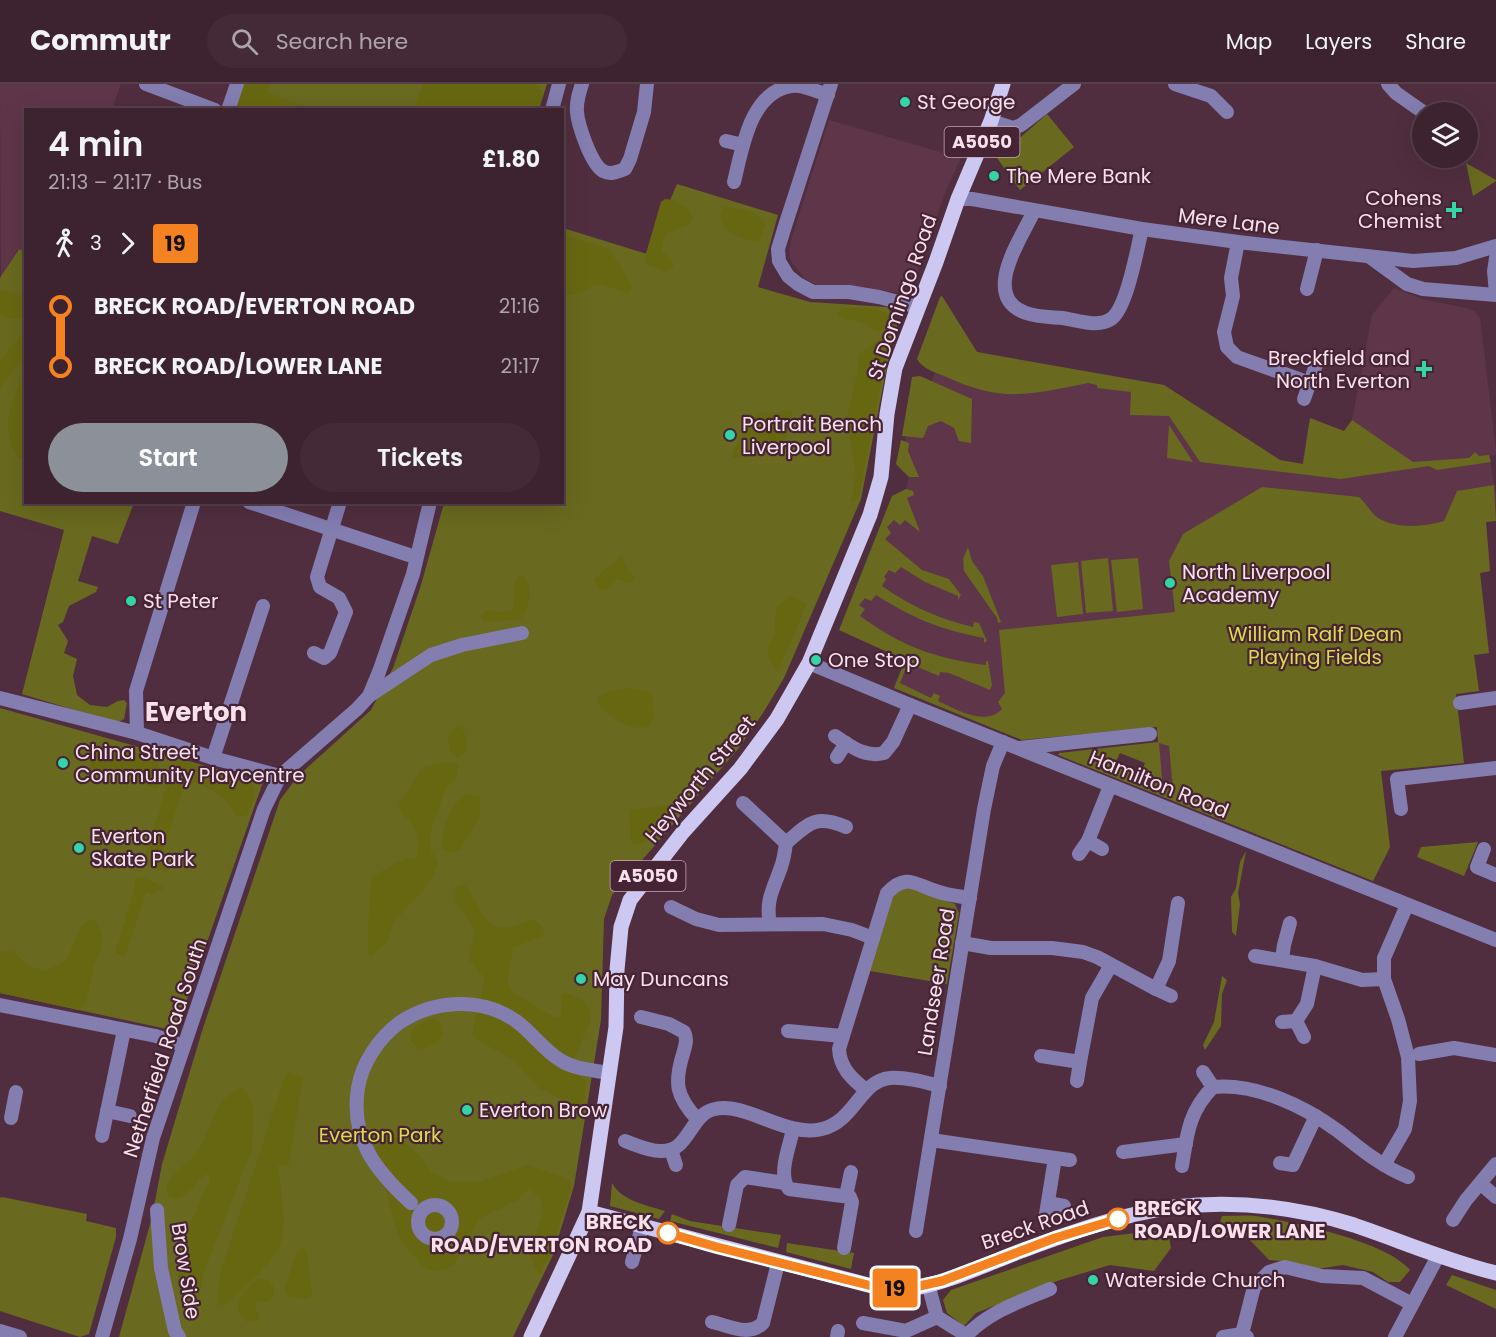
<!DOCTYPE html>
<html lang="en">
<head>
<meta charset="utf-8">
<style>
  :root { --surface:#3d222f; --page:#442a37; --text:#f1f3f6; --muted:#ada4aa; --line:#563f4b; --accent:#8c9099 }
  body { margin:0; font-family:Poppins,sans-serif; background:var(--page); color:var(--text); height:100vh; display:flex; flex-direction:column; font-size:22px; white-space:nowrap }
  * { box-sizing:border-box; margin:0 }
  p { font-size:20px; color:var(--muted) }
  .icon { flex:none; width:33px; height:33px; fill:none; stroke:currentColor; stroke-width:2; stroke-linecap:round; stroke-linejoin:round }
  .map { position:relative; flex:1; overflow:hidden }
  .drawer { position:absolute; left:24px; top:24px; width:540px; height:396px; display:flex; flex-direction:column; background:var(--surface); border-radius:0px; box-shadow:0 6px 24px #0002,0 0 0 2px var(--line) }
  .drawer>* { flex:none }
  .badge { padding:0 12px; border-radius:4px; font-size:21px; line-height:39px }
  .buttons { position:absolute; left:1412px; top:18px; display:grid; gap:12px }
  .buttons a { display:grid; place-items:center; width:66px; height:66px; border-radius:50%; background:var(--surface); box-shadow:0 6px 24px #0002,0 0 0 2px var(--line); font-size:30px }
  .map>.badge { position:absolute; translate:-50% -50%; box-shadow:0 0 0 3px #fff }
  .legs { display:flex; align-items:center; gap:9px; height:66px; padding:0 24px; font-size:20px }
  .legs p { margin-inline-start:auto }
  .headline { display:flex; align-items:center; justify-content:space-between; height:102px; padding:0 24px }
  h1 { font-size:33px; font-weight:600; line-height:45px }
  .action { display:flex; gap:12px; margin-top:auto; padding:12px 24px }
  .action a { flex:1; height:69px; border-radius:36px; background:var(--accent); color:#fff; font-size:24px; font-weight:600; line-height:69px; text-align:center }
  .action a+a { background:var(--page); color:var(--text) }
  ul { padding:0 24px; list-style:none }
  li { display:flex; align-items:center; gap:21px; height:60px; font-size:22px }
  li i { display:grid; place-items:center; width:9px; height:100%; margin:0 8px; background:currentColor }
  li i::after { content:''; width:15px; height:15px; margin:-8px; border:4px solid; border-radius:50%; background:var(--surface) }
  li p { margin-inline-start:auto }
  li:first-child i { background:linear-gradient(#0000 50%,currentColor 0) }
  li:last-child i { background:linear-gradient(currentColor 50%,#0000 0) }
  header { display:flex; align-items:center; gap:36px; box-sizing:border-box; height:84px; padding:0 30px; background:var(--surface); border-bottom:2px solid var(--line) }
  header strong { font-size:28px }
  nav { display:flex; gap:33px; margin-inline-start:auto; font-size:21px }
  .search { width:420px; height:54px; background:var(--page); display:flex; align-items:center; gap:15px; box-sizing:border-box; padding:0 21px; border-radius:33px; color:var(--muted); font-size:22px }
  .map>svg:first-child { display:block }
  .built { fill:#5f354a }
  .green { fill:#69691f; fill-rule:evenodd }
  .forest { fill:#686711 }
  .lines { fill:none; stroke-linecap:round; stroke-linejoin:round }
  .minor { stroke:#837db0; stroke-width:14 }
  .major { stroke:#ccc8f2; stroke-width:15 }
  .line-1-casing { stroke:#fff; stroke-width:14 }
  .line-1 { stroke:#f58220; stroke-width:9 }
  .poi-dot { fill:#34d4a8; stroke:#462435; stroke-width:2 }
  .stop-1-dot { fill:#fff; stroke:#f58220; stroke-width:3 }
  .labels { text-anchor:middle; stroke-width:4.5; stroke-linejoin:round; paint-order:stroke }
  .shield { fill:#462435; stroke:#c3a8b4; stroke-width:1.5 }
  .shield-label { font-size:18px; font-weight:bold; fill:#f8e1eb }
  .poi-label { font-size:20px; fill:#f8e1eb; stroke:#462435; text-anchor:start }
  .street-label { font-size:20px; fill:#f8e1eb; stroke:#462435 }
  .park-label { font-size:20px; fill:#dcdb4d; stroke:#462435 }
  .stop-label { font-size:20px; font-weight:bold; fill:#f8e1eb; stroke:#462435; text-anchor:start }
  .district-label { font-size:26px; font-weight:bold; fill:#f8e1eb; stroke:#462435 }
</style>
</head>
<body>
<header>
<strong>Commutr</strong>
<div class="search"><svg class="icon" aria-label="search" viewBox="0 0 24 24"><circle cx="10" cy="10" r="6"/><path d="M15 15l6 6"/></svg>Search here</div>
<nav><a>Map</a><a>Layers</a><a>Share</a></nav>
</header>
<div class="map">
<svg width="1496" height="1253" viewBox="0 0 1496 1253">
  <rect width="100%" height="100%" fill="#512e3f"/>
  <g class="built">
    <polygon points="0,0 121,0 112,25 26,26 25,168 18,165 1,194"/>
    <polygon points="829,36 961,74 947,104 914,196 897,209 860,202 817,201 804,194 790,176 789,166 792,153"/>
    <polygon points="1394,204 1422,215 1466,224 1474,227 1480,234 1496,366 1496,371 1489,372 1496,410 1496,437 1486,438 1490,487 1480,489 1489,569 1474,571 1479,607 1456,610 1464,679 1381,687 1390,763 1373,797 1164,713 1157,643 1022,656 894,604 905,576 839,546 882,442 892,412 906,405 909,393 898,383 919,304 931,298 936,287 942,212 977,268 1164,301 1280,376 1302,380 1310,334 1344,347 1352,336 1372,231"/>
  </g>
  <g class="green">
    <polygon points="240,0 547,0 539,25 231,26"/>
    <polygon points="1047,30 1074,63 1020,106 997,74"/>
    <polygon points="1466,79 1496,96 1496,97 1473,112"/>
    <polygon points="677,100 778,131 758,203 810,218 887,223 898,238 888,277 861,415 784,594 763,629 738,665 612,811 604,835 601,936 574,1102 553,1171 513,1253 119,1253 152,1133 162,1080 203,944 280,716 298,692 371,626 393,584 421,501 444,419 562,418 563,144 647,170"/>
    <polygon points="19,165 25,168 26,418 134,419 118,460 92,452 78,497 98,503 96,508 69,522 63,538 58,541 68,557 64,569 77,575 73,592 77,611 90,621 107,623 118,617 124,616 127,619 124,635 117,639 22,610 64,446 0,427 0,194"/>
    <path d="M942,212L977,268L1164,301L1280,376L1303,380L1310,334L1344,347L1352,336L1413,378L1469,374L1475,368L1479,372L1489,371L1491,378L1437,386L1429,382L1341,395L1200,378L1169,332L1130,331L1131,308L1097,304V301L1088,299C1028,311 1002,319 944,292C934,288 923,285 917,275L940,213Z"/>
    <polygon points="920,292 972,315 971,359 959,357 954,344 941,337 928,342 923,354 902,352 912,293"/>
    <polygon points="1169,341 1193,378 1167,374"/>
    <polygon points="901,356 909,359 908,367 919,393 909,393 896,380"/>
    <path d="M1494,401L1496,437L1486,438L1490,487L1480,489L1489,569L1474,571L1479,607L1456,610L1464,679L1381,687L1390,763L1373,797L1058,671L1059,669L1158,658L1157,643L1022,656L894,604L905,576L839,546L892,412L906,405L913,407L914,411L907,414L920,448L905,436L900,441L894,436L887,443L891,449L885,455L922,486L949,495L961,511L958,516V512L925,498L901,483L895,489L889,486L884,493L886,495L882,502C912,523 937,534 973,543L974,538L979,539L987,557L984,559V554C941,546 912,534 876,511L871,517L865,514L859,521L865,525L860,532C903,563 934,574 986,581V577H988L992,601L990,606L949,589L940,588L939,592L908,579L900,599L931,614L934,609L940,612L938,617C956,625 985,643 1002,625L998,618L1005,609L999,546L1175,528L1169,477L1183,450L1262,403L1359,413C1366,419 1371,429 1378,434C1396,445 1424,443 1444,437L1457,407ZM1159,659L1169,662L1173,705H1163ZM1120,669L1145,679L1140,693L1114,682Z"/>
    <polygon points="968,463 972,477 983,492 1001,538 998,539 997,534 964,487 963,475"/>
    <polygon points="1108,474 1113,527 1086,529 1081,477"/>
    <polygon points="1138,474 1143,525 1117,528 1111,476"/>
    <polygon points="1078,478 1083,530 1057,533 1051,481"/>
    <polygon points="0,624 263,698 176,947 0,909"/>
    <polygon points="1478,758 1464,792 1417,773 1421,763"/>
    <polygon points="1246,767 1238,809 1240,820 1236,852 1232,848 1231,813 1236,804 1240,778"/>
    <polygon points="903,802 955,820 959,829 947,900 870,887 890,812"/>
    <polygon points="1222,892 1227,896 1222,910 1221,942 1205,966 1203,961 1214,938"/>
    <path d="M612,1099C622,1117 646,1121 665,1127L659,1135L610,1122Z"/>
    <polygon points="2,1113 87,1130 86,1137 116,1144 116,1153 89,1250 80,1253 0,1227 0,1114"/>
    <polygon points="672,1130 690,1137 781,1151 778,1164 670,1137"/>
    <path d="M1222,1132C1233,1132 1244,1131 1255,1132C1293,1138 1386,1157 1410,1186L1400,1198H1388L1373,1188L1343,1181L1317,1185L1293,1178L1269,1176L1246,1152L1215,1154Z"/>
    <polygon points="1152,1147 1168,1148 1171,1164 1154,1187 1110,1181 1057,1197 976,1229 964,1242 947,1229 943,1216 951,1206 1103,1153"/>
    <polygon points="787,1159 854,1169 851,1185 786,1168"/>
    <polygon points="1452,1191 1496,1206 1496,1225 1446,1201"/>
  </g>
  <g class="forest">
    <polygon points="244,0 270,0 267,9 315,25 235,25"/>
    <polygon points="423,0 536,0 543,9 538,25 414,25"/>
    <path d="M665,115C676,115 688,124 693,134L689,141L667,149L662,157V168L671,175L674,183L666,188L652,183L645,178V173L661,118Z"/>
    <path d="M724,123C736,123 760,127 765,140L759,157C743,159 710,142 724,123Z"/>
    <polygon points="562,150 609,165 633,203 627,209 600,200 594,201 582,208 563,212"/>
    <polygon points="0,205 25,213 25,233 13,235 0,231"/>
    <path d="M842,224C859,225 891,219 893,242L889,245L884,244L879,248C872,247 872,244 866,240C856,234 845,239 837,229Z"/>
    <polygon points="25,248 25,271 0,305 0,276"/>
    <polygon points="888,252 890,256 859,412 858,416 851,418 856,389 847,334 858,286 858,273 860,269 881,254"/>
    <path d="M25,289L26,372L22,375L17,373C0,341 11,319 25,289Z"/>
    <path d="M786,326H791C793,332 791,338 789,345C783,372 759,373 736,374L732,373V369L754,333L759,328L775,329Z"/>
    <polygon points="622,471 627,486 634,492 634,496 630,499 617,495 606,506 599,505 594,495"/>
    <path d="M523,492C534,501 530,529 518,536L484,537L481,533L486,527L508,528L512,526C517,516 512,504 517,493Z"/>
    <polygon points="790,512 807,519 778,588 769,575 767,563 775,550 776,524"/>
    <path d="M631,604L649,608L652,611L654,634L649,642C632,649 608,633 597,619L598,614C606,607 619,605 631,604Z"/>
    <path d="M460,642C467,650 470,664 462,672L456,673L451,669C448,655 444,649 460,642Z"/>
    <path d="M106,661C117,665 149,670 156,678C162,683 159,694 159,701L156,705L136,697L121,696L89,686C93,676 94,664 106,661Z"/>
    <path d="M178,676L249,697C259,706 252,718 248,730L240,733L236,732C232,717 201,696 185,698L162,770L168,788H165L139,779L141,774L146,770L173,680Z"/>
    <path d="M452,678L458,682L456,695L446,704L430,749L431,767L438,778L433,792L419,811L394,837L387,858L371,872L368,869C368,857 369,800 373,793C375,791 403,775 406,775C409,775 412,776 415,775C421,767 418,750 413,741C409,732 400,733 399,721L421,685L426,682Z"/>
    <path d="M465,710L480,713V732L461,764C455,769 450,769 443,765C440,747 451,721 465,710Z"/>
    <polygon points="669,721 672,722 672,726 646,758 634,761 631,757 629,726"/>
    <polygon points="139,792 163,802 163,806 160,805 154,811 146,808 125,873 116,869 116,865 135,803 135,794"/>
    <path d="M462,800C477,810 481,841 501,843C513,844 522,838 534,836C540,839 544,844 544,851L513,864L507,897L513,909L554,933H558L561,930V910L565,908C580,915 590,918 591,935L571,982L586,997L584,1017L581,1022L577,1023L539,1004L514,977L477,955L472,950L485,894L469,876L475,846L455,816L456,803Z"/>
    <path d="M90,835L96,838L102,851L101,864L94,881L86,918L79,926L0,909V868C19,864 15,872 26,880C31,883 40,885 46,887L66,877L82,841Z"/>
    <polygon points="429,935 436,935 440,938 443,949 437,959 420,966 411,957 411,948 418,941"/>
    <path d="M289,988L303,993L289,1078L287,1081L278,1082V1085C281,1106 286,1135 282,1155C278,1176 241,1205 226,1221H220L218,1216L220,1190L285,992Z"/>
    <path d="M242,1004L247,1009L253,1022L252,1065L203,1190L199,1214C174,1230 177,1174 180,1162L210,1096V1092L206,1090C197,1096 190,1111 179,1114C176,1115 172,1114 170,1113C155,1101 193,1076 199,1066C211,1047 216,1010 242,1004Z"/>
    <polygon points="397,1053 417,1069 432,1089 452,1098 483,1097 527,1081 570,1096 571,1102 551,1170 539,1190 529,1171 544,1126 540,1113 529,1105 517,1116 480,1134 454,1180 445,1186 432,1187 421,1181 399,1153 390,1123 376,1064 383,1055"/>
    <polygon points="303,1163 307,1168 312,1210 311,1213 307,1215 289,1213 284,1206 297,1168"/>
    <path d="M258,1195H267L273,1201L274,1212L269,1217L256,1218L255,1224L260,1233L257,1237L248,1238C227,1226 243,1204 258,1195Z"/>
  </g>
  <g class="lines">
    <g class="minor">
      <polyline points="146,0 215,26"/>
      <path d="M582,0C579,9 576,18 577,28C578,41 591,80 603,87C611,91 617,88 625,85L630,75L644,28L647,0"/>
      <polyline points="831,0 785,142 778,165 779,177 788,192 798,200 813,208 849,208 879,213 918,223"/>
      <polyline points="1175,0 1211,12 1227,28"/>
      <polyline points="1388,0 1396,9 1423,28"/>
      <polyline points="228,26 237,0"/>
      <polyline points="552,26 559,0"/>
      <polyline points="991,37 1013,44 1021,41 1074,0"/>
      <polyline points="726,57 743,61"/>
      <path d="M734,98C742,66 750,7 792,2C802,0 818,8 828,11"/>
      <polyline points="958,115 972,115 1142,145 1238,158 1413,177 1456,174 1496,162"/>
      <path d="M1034,127C1021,155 980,212 1026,229C1037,233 1051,233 1062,234C1077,236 1098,244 1111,235C1127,224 1137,165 1142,145"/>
      <polyline points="1238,158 1231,194 1233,212 1224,248 1227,263 1237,273 1310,299"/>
      <polyline points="1370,173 1407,200 1423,205 1496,211"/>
      <polyline points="1496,174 1494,187 1496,209"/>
      <polyline points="1307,205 1317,166"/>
      <polyline points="1304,315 1316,281"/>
      <polyline points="249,418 415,473"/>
      <polyline points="314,569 324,574 330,569 346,528 339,514 320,503 317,493 340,418"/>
      <polyline points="809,579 910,621 1496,856"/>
      <polyline points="369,612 431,571 462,561 522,549"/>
      <polyline points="0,614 137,649 213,674 280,692"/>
      <polyline points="1460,619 1496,614"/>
      <polyline points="137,649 136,607 194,418"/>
      <path d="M835,652C851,662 864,674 884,669L893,658L910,621"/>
      <polyline points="1019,664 1150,650"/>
      <polyline points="837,673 846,659"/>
      <polyline points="213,674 263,522"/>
      <path d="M743,719L786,759C785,767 784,775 781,783C774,804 765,816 770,840"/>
      <polyline points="1401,725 1397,695 1496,684"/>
      <polyline points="1088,757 1102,765"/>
      <path d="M786,759C809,739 815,730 846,743"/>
      <polyline points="1484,765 1477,783 1496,791"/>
      <polyline points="1079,770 1088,757 1110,702"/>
      <polyline points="671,823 696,835 719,841 823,840 852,846 873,854"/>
      <polyline points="962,859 991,864 1052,864 1083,868 1097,873 1156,905 1169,877 1178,819"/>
      <polyline points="1255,872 1315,882 1362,896 1384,895"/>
      <polyline points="1282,875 1284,861 1290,839"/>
      <polyline points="1156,905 1171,912"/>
      <polyline points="0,921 156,952 184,962"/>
      <path d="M641,933L669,940L684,948C688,956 685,962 683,970C674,999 676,1012 697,1035"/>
      <polyline points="1296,937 1304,953"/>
      <polyline points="1282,938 1296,937 1307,920 1315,882"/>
      <polyline points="788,947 842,952"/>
      <polyline points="1419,970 1454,964 1496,971"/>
      <polyline points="1041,972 1080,978 1092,914 1111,881"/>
      <polyline points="1203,988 1213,1003"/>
      <polyline points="1077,997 1080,978"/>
      <path d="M866,1006C852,995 840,984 839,965L887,809C906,789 914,800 936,807C946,811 958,812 970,814"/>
      <polyline points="107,1027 130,1032"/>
      <polyline points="11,1034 16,1008"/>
      <path d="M793,1045C790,1062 777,1091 789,1105L850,1113L852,1118L844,1164"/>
      <polyline points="102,1052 124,946"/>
      <polyline points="931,1056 1055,1074 1045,1136"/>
      <path d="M625,1057C636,1061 649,1067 660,1067C690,1069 689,1030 715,1025C747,1018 786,1054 822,1045C855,1037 860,997 890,994C907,993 924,998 940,1002"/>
      <polyline points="671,1066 676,1081"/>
      <polyline points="1123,1068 1186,1060"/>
      <polyline points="1055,1074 1070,1076"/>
      <polyline points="1280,1079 1293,1081 1316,1032"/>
      <polyline points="1384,1081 1405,1045 1410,1017 1408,973 1398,935 1384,895 1384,874 1407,821"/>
      <path d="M1182,1082C1187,1050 1189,1027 1213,1003C1256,999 1304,1022 1338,1047C1350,1056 1362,1067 1375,1075C1385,1082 1396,1088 1408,1093"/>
      <polyline points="1481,1100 1496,1113"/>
      <polyline points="846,1112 851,1088"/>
      <path d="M411,1119C376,1087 350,1055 358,1004C362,979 379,954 399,939C433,916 481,912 516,937C532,948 543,966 560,976C574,985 592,986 608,989"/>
      <polyline points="1048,1119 1064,1122"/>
      <circle cx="435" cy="1138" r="17"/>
      <polyline points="157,1126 161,1184 175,1247 179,1253"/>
      <polyline points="1453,1136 1466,1116 1496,1080"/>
      <polyline points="729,1141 737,1101 745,1093 785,1099"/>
      <polyline points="916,1147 984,725 993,682 1003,658"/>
      <polyline points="632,1178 642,1143"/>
      <polyline points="928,1200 937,1233 966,1251"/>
      <path d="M712,1238C730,1242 749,1253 763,1239L778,1179"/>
      <polyline points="863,1239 906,1247 937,1233"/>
      <polyline points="0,1247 20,1253"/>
      <polyline points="1242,1250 1254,1203 1269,1188 1285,1183 1322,1192 1363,1194 1412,1220"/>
      <polyline points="102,1253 130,1155 153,1054 264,725 280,692 357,625 369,612 379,588 413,490 430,418"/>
      <polyline points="837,1253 838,1247"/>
      <path d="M965,1253C988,1228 1019,1218 1050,1205"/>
      <polyline points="1223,1253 1242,1250 1247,1253"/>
      <polyline points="1395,1253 1438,1172"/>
    </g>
    <g class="major">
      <path d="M589,1128L872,1202C882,1203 893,1205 904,1205C936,1204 989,1179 1021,1167C1070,1149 1121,1130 1174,1123C1234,1116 1296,1123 1354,1141C1401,1157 1447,1177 1496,1189"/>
      <polyline points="531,1253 589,1128 616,943 617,886 621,843 630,816 683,748 740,685 777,635 809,579 870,431 881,393 887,330 895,284 936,178 958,115 991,37 1003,0"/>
    </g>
  </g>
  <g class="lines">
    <defs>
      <polyline id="line-1" points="668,1149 717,1163 872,1202 906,1205 942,1197 1055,1154 1118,1135"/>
    </defs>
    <use href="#line-1" class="line-1-casing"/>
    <use href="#line-1" class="line-1"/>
  </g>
  <g class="poi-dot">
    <circle cx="905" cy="18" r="6"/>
    <circle cx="994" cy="92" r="6"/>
    <path d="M1451 117h6v6h6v6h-6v6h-6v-6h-6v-6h6z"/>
    <path d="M1421 276h6v6h6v6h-6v6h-6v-6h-6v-6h6z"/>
    <circle cx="730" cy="351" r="6"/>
    <circle cx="1170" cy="499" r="6"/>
    <circle cx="131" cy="517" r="6"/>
    <circle cx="816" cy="576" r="6"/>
    <circle cx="63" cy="679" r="6"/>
    <circle cx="79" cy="764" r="6"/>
    <circle cx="581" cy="895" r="6"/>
    <circle cx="467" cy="1026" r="6"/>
    <circle cx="1093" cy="1196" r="6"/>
  </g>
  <g class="stop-1-dot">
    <circle cx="1118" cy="1135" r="10"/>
    <circle cx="668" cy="1149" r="10"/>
  </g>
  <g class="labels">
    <g class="shield">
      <rect x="944.5" y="43" width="75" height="30" rx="4.5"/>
      <rect x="610.5" y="777" width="75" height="30" rx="4.5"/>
    </g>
    <g class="shield-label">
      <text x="982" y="64">A5050</text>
      <text x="648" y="798">A5050</text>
    </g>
    <g class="poi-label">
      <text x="917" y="25">St George</text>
      <text x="1006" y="99">The Mere Bank</text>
      <text x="1442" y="121" text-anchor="end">Cohens<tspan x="1442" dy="23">Chemist</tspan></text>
      <text x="1410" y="281" text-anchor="end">Breckfield and<tspan x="1410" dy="23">North Everton</tspan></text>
      <text x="742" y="347">Portrait Bench<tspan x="742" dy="23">Liverpool</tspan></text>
      <text x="1182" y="495">North Liverpool<tspan x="1182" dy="23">Academy</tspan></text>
      <text x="143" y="524">St Peter</text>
      <text x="828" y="583">One Stop</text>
      <text x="75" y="675">China Street<tspan x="75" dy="23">Community Playcentre</tspan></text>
      <text x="91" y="759">Everton<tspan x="91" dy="23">Skate Park</tspan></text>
      <text x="593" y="902">May Duncans</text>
      <text x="479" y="1033">Everton Brow</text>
      <text x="1105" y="1203">Waterside Church</text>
    </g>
    <g class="street-label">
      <text transform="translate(1229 137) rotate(7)" y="7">Mere Lane</text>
      <text transform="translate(902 213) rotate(-71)" y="7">St Domingo Road</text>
      <text transform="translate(700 695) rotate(-50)" y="7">Heyworth Street</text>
      <text transform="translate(1159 700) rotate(22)" y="7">Hamilton Road</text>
      <text transform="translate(936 898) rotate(-81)" y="7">Landseer Road</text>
      <text transform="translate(165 964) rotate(-72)" y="7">Netherfield Road South</text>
      <text transform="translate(1035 1141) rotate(-19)" y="7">Breck Road</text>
      <text transform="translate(186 1187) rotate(81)" y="7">Brow Side</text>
    </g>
    <g class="park-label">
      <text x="1315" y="557">William Ralf Dean<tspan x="1315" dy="23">Playing Fields</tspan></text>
      <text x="380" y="1058">Everton Park</text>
    </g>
    <g class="stop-label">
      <text x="1134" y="1131">BRECK<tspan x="1134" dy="23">ROAD/LOWER LANE</tspan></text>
      <text x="652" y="1145" text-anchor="end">BRECK<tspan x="652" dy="23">ROAD/EVERTON ROAD</tspan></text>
    </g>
    <g class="district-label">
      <text x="196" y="637">Everton</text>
    </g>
  </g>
</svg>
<div class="buttons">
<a><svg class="icon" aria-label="layers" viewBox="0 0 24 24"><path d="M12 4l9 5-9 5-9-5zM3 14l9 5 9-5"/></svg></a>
</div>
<b class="badge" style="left:895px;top:1204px;background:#f58220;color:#111">19</b>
<section class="drawer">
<div class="headline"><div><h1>4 min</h1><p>21:13 – 21:17 · Bus</p></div><b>£1.80</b></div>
<div class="legs"><svg class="icon" aria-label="walk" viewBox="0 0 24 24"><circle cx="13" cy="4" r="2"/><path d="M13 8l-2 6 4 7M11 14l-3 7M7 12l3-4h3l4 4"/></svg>3<svg class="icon" aria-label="forward" viewBox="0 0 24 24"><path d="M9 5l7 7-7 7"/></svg><b class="badge" style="background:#f58220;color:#111">19</b></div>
<ul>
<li><i style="color:#f58220"></i><b>BRECK ROAD/EVERTON ROAD</b><p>21:16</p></li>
<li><i style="color:#f58220"></i><b>BRECK ROAD/LOWER LANE</b><p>21:17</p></li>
</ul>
<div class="action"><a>Start</a><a>Tickets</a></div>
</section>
</div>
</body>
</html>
